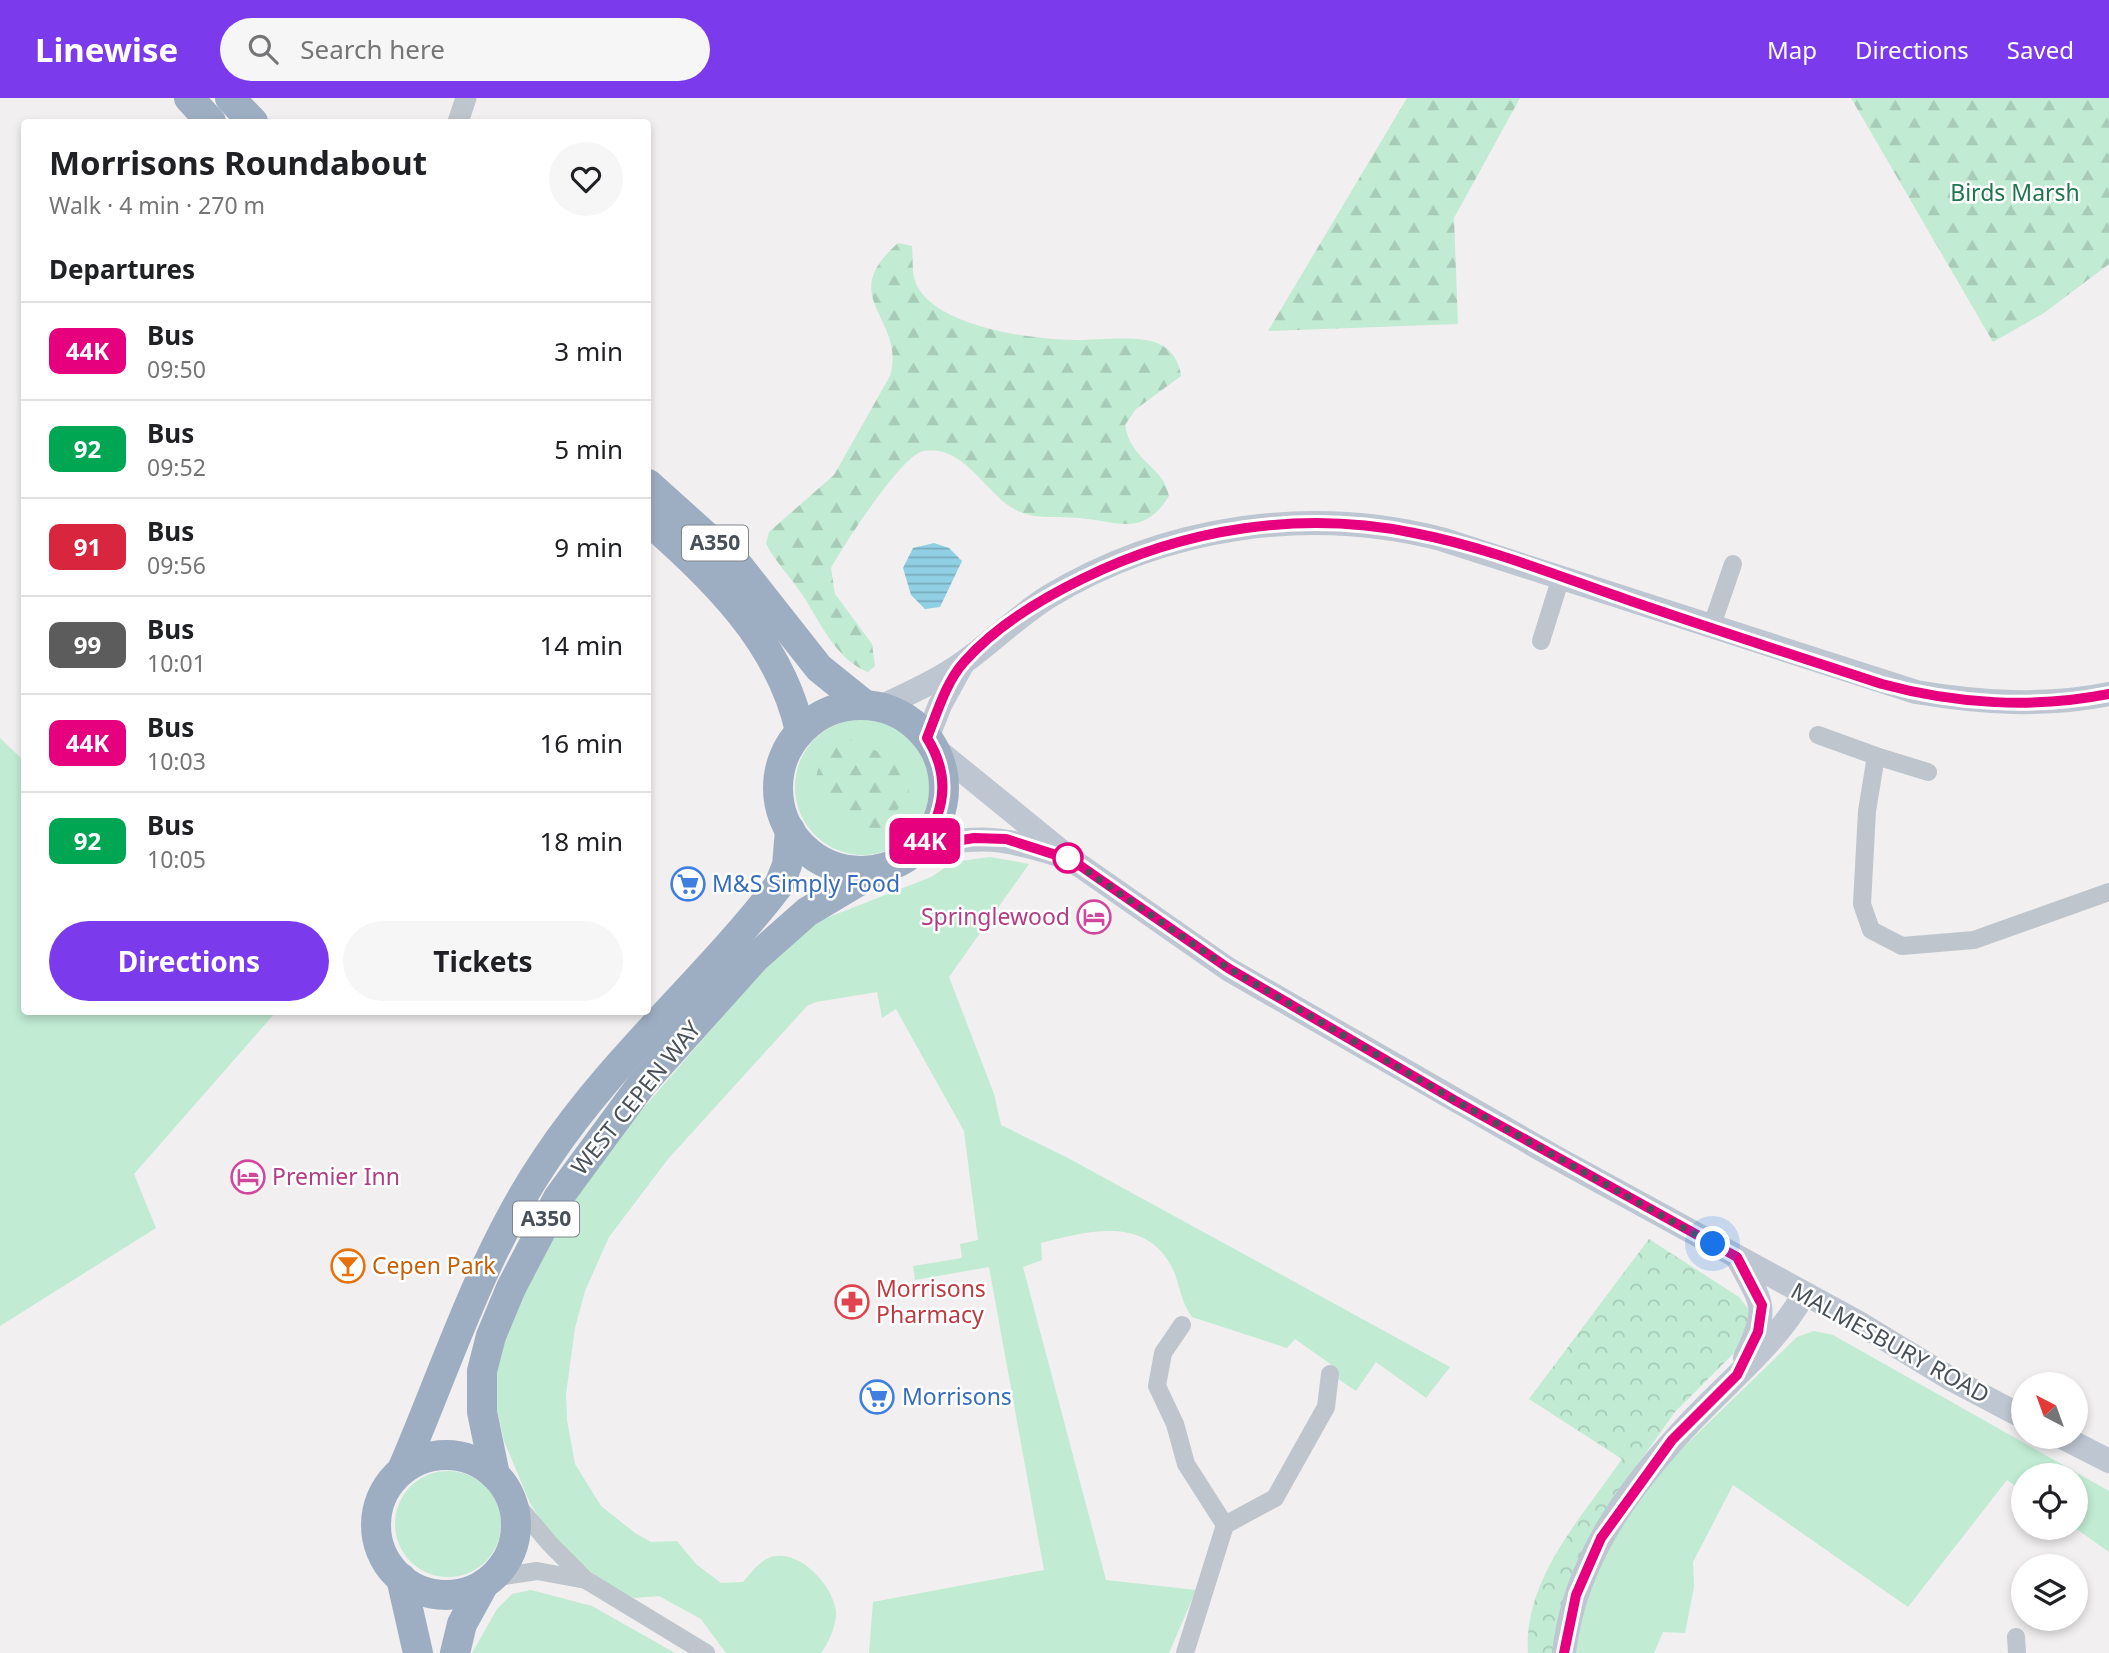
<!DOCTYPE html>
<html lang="en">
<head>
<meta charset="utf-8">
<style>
  :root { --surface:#fff; --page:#f6f6f6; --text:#202124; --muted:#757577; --line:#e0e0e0; --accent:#7c3aed }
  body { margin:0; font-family:"Noto Sans",sans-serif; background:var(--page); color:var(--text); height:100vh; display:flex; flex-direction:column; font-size:26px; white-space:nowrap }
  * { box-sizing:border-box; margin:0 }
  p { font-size:23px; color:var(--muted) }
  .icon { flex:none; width:38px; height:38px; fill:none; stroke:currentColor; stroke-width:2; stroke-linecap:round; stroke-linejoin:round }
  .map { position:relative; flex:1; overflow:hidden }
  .details { position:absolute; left:21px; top:21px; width:630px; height:896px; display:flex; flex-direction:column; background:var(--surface); border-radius:7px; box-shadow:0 4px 10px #0003 }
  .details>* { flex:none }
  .badge { padding:0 14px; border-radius:10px; font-size:24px; line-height:46px }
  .needle { width:46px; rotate:319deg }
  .tools { position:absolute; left:2011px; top:1274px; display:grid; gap:14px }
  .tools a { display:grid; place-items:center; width:77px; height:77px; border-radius:50%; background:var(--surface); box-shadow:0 4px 10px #0003; font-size:35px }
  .you { position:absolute; width:35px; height:35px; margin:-18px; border:5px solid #fff; border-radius:50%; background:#1a73e8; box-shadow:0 0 0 10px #1a73e833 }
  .map>.badge { position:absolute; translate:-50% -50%; box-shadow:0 0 0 4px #fff }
  h2 { padding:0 28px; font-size:26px; line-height:63px }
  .round { display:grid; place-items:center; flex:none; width:74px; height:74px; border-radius:37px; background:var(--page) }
  .summary { display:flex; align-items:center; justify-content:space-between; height:119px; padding:0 28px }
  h1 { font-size:33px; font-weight:700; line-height:52px }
  .primary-button { display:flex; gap:14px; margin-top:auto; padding:14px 28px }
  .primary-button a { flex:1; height:80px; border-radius:42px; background:var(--accent); color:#fff; font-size:28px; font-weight:700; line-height:80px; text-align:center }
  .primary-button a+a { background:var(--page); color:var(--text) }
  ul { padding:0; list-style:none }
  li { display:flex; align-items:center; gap:21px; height:98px; padding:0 28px; border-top:2px solid var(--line) }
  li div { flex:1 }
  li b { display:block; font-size:26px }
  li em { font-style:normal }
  li .badge { min-width:77px; font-weight:700; text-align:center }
  header { display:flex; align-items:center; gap:42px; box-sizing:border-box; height:98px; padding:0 35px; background:var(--accent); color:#fff }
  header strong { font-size:33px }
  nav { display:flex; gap:38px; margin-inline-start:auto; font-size:24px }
  .search { width:490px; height:63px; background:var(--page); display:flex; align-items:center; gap:18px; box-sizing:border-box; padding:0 24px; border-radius:38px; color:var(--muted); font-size:26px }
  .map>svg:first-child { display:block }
  .green { fill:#c1ebd3 }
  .forest { fill:url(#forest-firs) }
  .park { fill:url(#park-crowns) }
  .water { fill:url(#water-rules) }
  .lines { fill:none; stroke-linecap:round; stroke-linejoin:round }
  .minor { stroke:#bec5cc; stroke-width:18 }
  .tertiary { stroke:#bec5cc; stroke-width:21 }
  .secondary { stroke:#bec6d1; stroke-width:24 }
  .trunk { stroke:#9eaec2; stroke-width:30 }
  .line-casing { stroke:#fff; stroke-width:16 }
  .line { stroke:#e6007e; stroke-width:10 }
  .walk { stroke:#48515a; stroke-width:7; stroke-dasharray:0 12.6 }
  .stop-dot { fill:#fff; stroke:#e6007e; stroke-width:3.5 }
  .labels { text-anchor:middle; stroke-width:5; stroke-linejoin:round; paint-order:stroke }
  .shield { fill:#fff; stroke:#7f858c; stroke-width:2 }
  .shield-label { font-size:21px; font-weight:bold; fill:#48515a }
  .park-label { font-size:23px; fill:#1f764e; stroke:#fff }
  .shop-label { font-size:23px; fill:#366cbe; stroke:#fff; text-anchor:start }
  .hotel-label { font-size:23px; fill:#b23c85; stroke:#fff; text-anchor:end }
  .street-label { font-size:23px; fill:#48515a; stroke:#fff }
  .food-label { font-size:23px; fill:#c56008; stroke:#fff; text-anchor:start }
  .health-label { font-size:23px; fill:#be3a42; stroke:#fff; text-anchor:start }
</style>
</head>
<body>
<header>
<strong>Linewise</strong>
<div class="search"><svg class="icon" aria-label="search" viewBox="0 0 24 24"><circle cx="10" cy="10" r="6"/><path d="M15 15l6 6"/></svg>Search here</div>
<nav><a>Map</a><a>Directions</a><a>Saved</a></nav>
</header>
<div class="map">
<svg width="2109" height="1555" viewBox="0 0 2109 1555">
  <defs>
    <pattern id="forest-firs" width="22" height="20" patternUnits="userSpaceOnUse" patternTransform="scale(1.75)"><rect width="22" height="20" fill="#c1ebd3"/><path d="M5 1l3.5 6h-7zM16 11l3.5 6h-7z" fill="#a7cbb7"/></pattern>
    <pattern id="park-crowns" width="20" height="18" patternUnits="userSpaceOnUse" patternTransform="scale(1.75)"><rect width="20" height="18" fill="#c1ebd3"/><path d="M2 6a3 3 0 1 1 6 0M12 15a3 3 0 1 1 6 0" fill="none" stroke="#a7cbb7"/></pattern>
    <pattern id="water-rules" width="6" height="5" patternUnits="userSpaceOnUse" patternTransform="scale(1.75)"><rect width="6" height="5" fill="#91d0e4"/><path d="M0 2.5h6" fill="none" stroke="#78abbc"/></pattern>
  </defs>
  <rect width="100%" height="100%" fill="#f1efef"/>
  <g class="green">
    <circle cx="863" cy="689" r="68"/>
    <polygon points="0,640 24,663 24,914 276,914 134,1076 156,1130 0,1228"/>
    <path d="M990,759L1029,766L949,879L994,996L1001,1027L1068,1060L1450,1269L1426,1300L1376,1264L1356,1293L1338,1281L1336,1270L1295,1241L1287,1250L1192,1219C1179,1202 1180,1181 1169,1164C1141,1118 1085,1134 1041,1145L1042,1162L1023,1169L1106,1482L1196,1492L1169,1555H869L873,1504L1044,1472L989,1169L915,1182L913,1168L962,1160L960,1146L978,1142L964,1033L896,911L882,920L877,894L816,904L807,908L668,1061L609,1139L585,1193L575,1230L566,1296L567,1322L575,1366L601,1408L635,1435L651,1444L677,1443L696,1466L721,1485L743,1484C751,1475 759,1463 771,1459C799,1450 834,1488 836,1514C837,1526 828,1546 821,1555H726L701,1521L659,1498L634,1500L603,1484L570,1456L548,1433L530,1405L504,1343L496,1307V1267L508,1226L549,1140L604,1056L785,846L824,821L931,779L954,764Z"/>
    <polygon points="1814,1233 1833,1237 2109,1393 2109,1454 2075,1430 2076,1377 2023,1377 2023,1393 2007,1382 1908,1509 1733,1387 1693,1464 1694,1489 1685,1535 1663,1534 1654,1555 1576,1555 1576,1538 1605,1450 1661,1371 1797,1239"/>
    <circle cx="448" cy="1426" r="53"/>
    <polygon points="531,1492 592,1508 675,1555 472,1555 497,1511 512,1496"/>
  </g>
  <g class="forest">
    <polygon points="1407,0 1520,0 1454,120 1458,226 1268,233"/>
    <polygon points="1851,0 2109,0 2109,166 2044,215 1993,244"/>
    <path d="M898,145L912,148C913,158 912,170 914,180C927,229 1035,242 1077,242C1098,242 1138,237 1157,245C1172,251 1179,263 1181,278L1136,311L1125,327C1131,364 1163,367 1169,398C1143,440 1118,423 1079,420C1058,418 1036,422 1016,412C986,397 964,345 923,353C901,358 843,448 831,470L835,496L872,546L875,568L868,574C836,562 819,522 802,496C790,479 776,464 766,446L769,434L834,377L890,278C907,219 834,201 898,145Z"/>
    <path d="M844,639L897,662L910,686L908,698L877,738L825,713C822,707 817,699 816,692C813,672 827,647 844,639Z"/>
  </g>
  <path class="park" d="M1649,1141L1739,1199L1750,1213L1743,1246L1675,1314L1616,1397L1555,1555H1528C1523,1481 1583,1418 1622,1361L1529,1301Z"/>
  <polygon class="water" points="934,445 949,450 962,463 940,509 925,511 911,497 903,470 913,450"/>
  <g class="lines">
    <g class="minor">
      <polyline points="1711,530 1733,466"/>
      <polyline points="1541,543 1561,479"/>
      <polyline points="1818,637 1876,658 1867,713 1862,806 1871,832 1902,848 1974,842 2109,794"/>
      <polyline points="1876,658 1928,674"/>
      <polyline points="1182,1227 1163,1255 1157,1288 1175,1326 1186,1366 1225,1427"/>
      <polyline points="512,1401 550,1446 586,1482 706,1555"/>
      <polyline points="492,1480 537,1473 586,1482"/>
      <polyline points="2016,1539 2017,1555"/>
      <polyline points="1185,1555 1225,1427 1275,1400 1326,1309 1330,1276"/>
    </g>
    <polyline class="tertiary" points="458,24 466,0"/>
    <g class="secondary">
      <path d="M880,609C908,596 939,582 964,564C993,543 1018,518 1048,499C1165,428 1309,407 1441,441L1916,594C1981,605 2045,609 2109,596"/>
      <polyline points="927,640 940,607 963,565"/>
      <polyline points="932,648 1072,762 1228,871 1553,1058 1859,1225 1951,1281 2023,1319"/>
      <path d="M920,749C981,737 1003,739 1062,758"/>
      <path d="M1737,1159C1763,1207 1770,1209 1745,1260"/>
      <polyline points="2062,1339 2109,1363"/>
      <path d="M1564,1555C1575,1455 1640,1374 1709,1305C1743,1271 1780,1239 1804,1196"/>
    </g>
    <g class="trunk">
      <polyline points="189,0 211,24"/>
      <polyline points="230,0 253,24"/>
      <polyline points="648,386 737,466 819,570 865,607"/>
      <path d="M648,422C714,481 780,543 800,633"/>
      <circle cx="861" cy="690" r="83"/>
      <circle cx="446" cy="1427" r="70"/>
      <path d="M402,1372C447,1268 482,1155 546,1061C613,960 706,882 779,787L787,767L790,732"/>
      <polyline points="495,1377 482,1314 482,1273 491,1238 511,1190 558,1100 642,986 755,860 807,814 879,771"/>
      <polyline points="401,1480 418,1555"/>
      <polyline points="455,1555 462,1526 484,1486"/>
    </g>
  </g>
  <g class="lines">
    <defs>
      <path id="line" d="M1564,1555L1576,1497L1601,1440L1672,1342L1737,1277L1758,1234L1762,1207L1737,1159L1456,1003L1228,870L1072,762L1006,741L974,740L920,749C946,714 951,678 927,640C937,615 946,584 964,564C995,529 1041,501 1082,481C1185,430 1301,412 1414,435C1487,449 1558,478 1628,502C1712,531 1797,558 1882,586C1955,606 2034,611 2109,596"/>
    </defs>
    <use href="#line" class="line-casing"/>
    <use href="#line" class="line"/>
    <polyline class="walk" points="1068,760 1228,870 1456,1003 1713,1146"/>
  </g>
  <defs>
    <symbol id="supermarket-ring" viewBox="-11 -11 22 22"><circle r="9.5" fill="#fff" stroke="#3f7fe0" stroke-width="1.5"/><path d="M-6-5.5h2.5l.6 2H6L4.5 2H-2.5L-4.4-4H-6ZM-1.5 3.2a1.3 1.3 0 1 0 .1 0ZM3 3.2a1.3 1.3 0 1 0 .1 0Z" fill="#3f7fe0"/></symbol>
    <symbol id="hotel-ring" viewBox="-11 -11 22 22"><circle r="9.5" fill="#fff" stroke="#d1479c" stroke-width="1.5"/><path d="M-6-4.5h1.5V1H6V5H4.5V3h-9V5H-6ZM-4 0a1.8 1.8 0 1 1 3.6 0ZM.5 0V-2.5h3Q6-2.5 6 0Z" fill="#d1479c"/></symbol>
    <symbol id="bar-ring" viewBox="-11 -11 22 22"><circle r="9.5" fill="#fff" stroke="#e8710a" stroke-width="1.5"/><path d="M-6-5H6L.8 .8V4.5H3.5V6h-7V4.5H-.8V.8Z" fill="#e8710a"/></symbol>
    <symbol id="pharmacy-ring" viewBox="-11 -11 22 22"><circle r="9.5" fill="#fff" stroke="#e0444e" stroke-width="1.5"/><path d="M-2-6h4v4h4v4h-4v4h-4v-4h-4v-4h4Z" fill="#e0444e"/></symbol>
  </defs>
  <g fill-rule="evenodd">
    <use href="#supermarket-ring" x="669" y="767" width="38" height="38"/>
    <use href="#hotel-ring" x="1075" y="800" width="38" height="38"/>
    <use href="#hotel-ring" x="229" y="1060" width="38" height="38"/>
    <use href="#bar-ring" x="329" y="1149" width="38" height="38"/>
    <use href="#pharmacy-ring" x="833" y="1185" width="38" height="38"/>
    <use href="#supermarket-ring" x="858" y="1280" width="38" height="38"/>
  </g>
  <circle class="stop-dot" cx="1068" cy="760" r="14"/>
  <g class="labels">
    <g class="shield">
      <rect x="682" y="427.5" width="66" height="35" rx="5"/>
      <rect x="513" y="1103.5" width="66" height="35" rx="5"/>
    </g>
    <g class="shield-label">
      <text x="715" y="452">A350</text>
      <text x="546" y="1128">A350</text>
    </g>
    <g class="park-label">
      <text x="2015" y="103">Birds Marsh</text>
    </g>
    <g class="shop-label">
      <text x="712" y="794">M&amp;S Simply Food</text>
      <text x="902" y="1307">Morrisons</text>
    </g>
    <g class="hotel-label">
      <text x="1070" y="827">Springlewood</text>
      <text x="272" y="1087" text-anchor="start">Premier Inn</text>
    </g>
    <g class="street-label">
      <text transform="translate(636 1000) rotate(-51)" y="8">WEST CEPEN WAY</text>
      <text transform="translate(1890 1245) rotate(29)" y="8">MALMESBURY ROAD</text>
    </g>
    <g class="food-label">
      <text x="372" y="1176">Cepen Park</text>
    </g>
    <g class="health-label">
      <text x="876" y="1199">Morrisons<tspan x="876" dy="26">Pharmacy</tspan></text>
    </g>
  </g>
</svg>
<div class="tools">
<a><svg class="needle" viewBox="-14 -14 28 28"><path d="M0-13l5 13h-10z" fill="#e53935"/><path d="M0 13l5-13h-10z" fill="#757577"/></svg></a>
<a><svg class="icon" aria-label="locate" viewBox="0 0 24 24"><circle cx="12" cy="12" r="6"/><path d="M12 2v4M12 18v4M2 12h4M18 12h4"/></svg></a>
<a><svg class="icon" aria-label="layers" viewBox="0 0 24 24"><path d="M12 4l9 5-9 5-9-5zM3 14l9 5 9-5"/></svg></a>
</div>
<div class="you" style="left:1713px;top:1146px"></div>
<b class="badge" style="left:925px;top:743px;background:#e6007e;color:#fff">44K</b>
<section class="details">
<div class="summary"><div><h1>Morrisons Roundabout</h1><p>Walk · 4 min · 270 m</p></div><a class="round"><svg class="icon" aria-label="heart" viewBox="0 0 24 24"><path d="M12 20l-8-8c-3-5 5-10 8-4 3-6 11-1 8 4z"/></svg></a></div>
<h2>Departures</h2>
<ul>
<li><span class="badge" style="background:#e6007e;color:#fff">44K</span><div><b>Bus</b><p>09:50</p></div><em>3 min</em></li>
<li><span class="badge" style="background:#00a651;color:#fff">92</span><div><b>Bus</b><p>09:52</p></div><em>5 min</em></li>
<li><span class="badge" style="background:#d7263d;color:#fff">91</span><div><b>Bus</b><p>09:56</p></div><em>9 min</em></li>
<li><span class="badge" style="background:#5c5c5d;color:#fff">99</span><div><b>Bus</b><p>10:01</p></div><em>14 min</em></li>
<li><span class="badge" style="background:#e6007e;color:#fff">44K</span><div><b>Bus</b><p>10:03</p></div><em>16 min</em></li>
<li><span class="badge" style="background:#00a651;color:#fff">92</span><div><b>Bus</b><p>10:05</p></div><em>18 min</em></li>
</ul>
<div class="primary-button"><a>Directions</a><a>Tickets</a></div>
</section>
</div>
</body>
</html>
